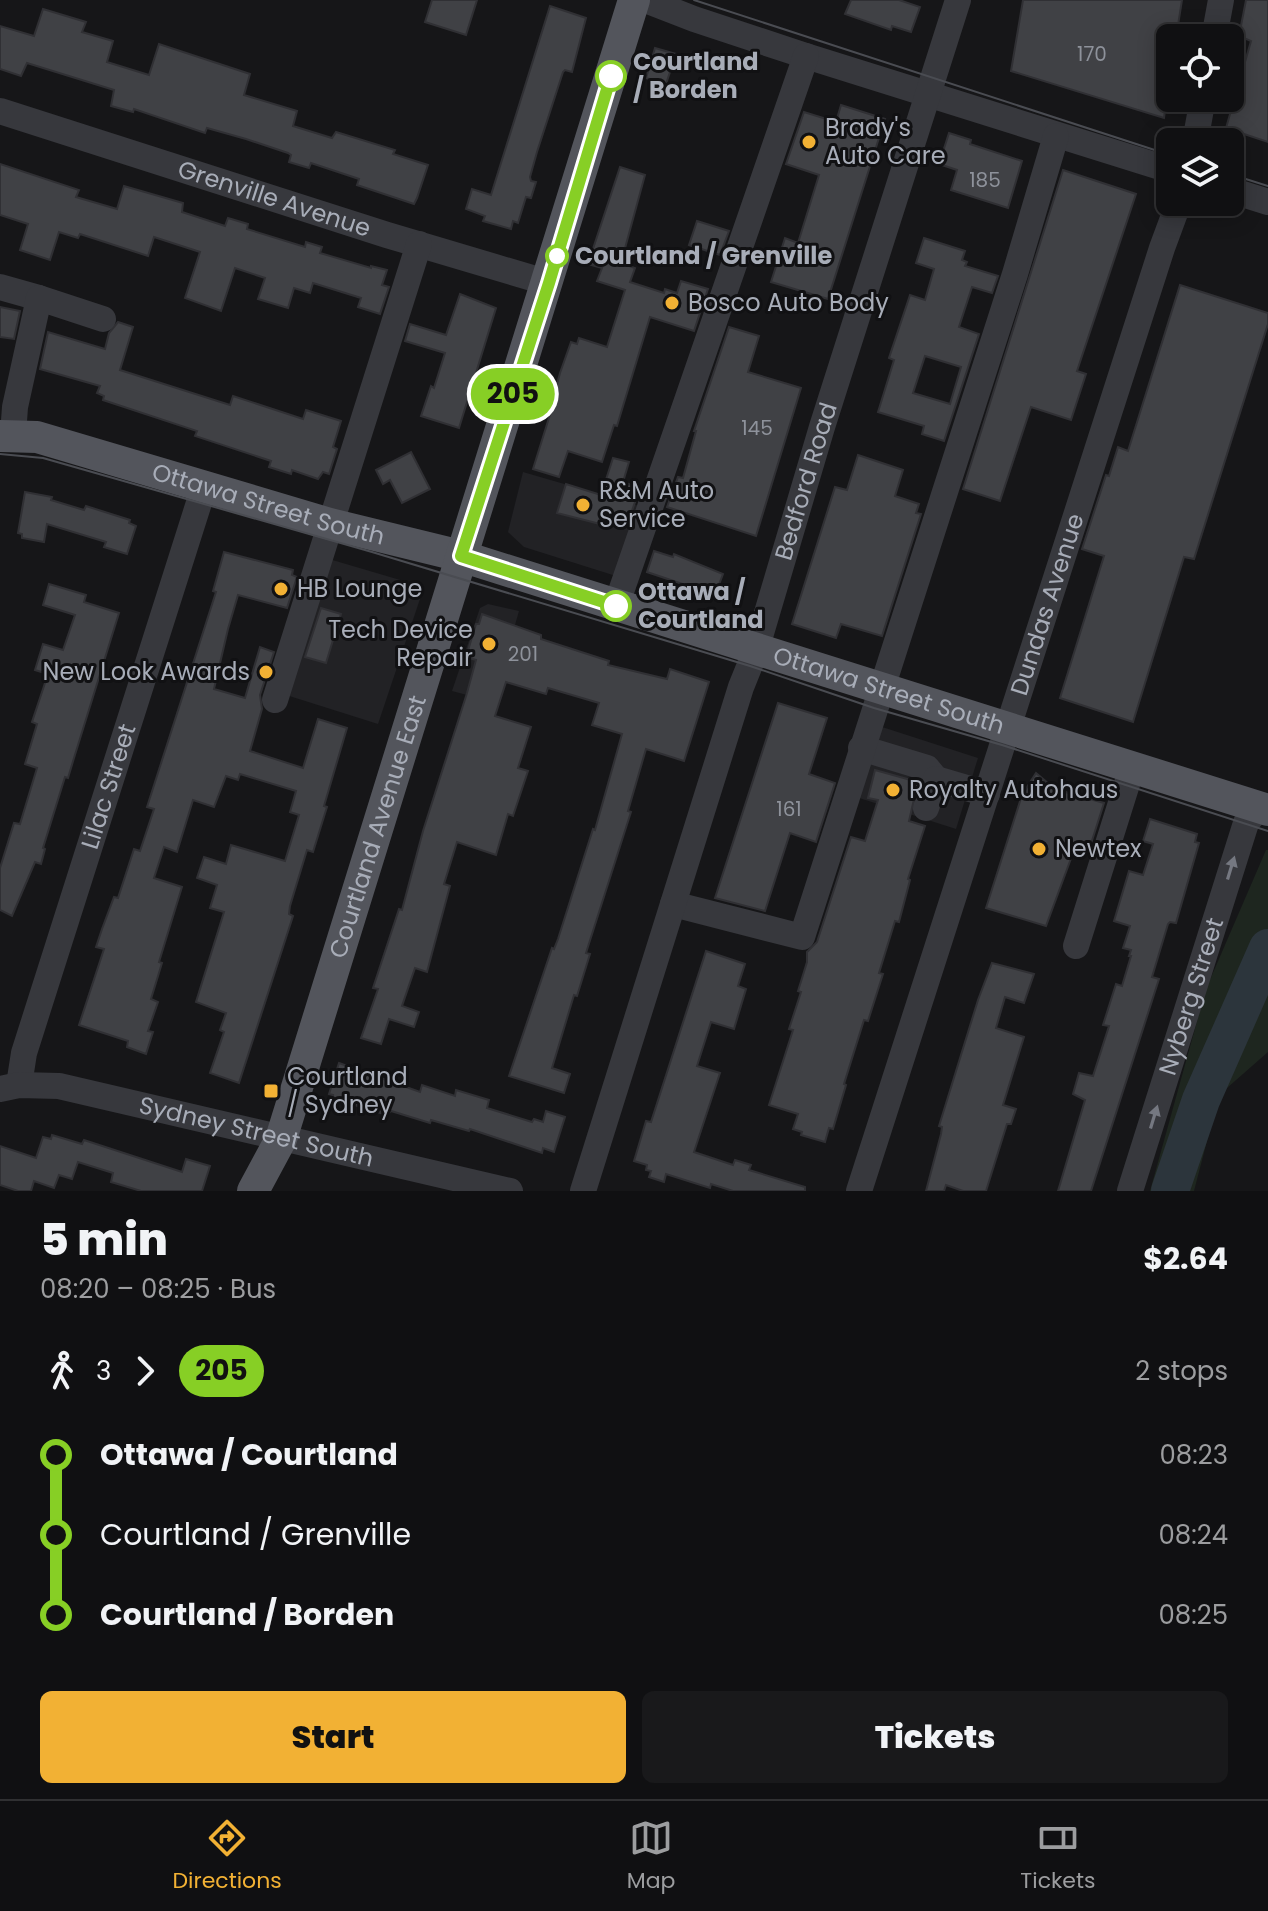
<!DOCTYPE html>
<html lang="en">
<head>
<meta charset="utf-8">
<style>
  :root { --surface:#101012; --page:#19191b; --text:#f1f3f6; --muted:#9c9d9f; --line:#303032; --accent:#f2b134 }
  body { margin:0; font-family:Poppins,sans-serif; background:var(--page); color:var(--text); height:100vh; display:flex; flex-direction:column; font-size:30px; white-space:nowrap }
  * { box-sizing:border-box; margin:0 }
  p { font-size:26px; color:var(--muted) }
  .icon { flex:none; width:44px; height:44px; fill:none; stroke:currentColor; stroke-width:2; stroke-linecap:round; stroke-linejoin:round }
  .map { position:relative; height:1191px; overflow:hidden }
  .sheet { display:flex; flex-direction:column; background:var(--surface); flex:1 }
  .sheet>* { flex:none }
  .badge { padding:0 16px; border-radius:26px; font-size:28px; line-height:52px }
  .fabs { position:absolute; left:1156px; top:24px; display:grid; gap:16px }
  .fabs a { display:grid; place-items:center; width:88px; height:88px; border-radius:12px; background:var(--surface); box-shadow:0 4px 20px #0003,0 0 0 2px var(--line); font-size:40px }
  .map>.badge { position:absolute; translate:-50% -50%; box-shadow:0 0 0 4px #fff }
  .legs { display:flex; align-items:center; gap:12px; height:88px; padding:0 40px; font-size:26px }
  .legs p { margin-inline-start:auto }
  .overview { display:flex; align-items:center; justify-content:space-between; height:136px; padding:0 40px }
  h1 { font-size:44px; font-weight:800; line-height:60px }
  .cta { display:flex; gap:16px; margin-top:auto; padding:16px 40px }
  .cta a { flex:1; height:92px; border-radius:12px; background:var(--accent); color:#111; font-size:32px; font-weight:800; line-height:92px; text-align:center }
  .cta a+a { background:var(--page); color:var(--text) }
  ul { padding:0 40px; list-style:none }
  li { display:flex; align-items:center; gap:28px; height:80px; font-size:30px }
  li i { display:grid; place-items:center; width:12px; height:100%; margin:0 10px; background:currentColor }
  li i::after { content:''; width:20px; height:20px; margin:-10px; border:6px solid; border-radius:50%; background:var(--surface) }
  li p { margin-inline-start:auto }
  li:first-child i { background:linear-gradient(#0000 50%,currentColor 0) }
  li:last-child i { background:linear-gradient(currentColor 50%,#0000 0) }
  .dock { display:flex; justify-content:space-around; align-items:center; height:112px; border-top:2px solid var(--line); background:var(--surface); font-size:22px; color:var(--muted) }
  .dock a { display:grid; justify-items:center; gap:4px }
  .dock .on { color:var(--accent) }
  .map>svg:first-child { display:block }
  .built { fill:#222225 }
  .green { fill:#1e261f }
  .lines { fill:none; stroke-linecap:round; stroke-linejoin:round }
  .river { stroke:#2c353c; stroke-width:38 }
  .building { fill:#404145; stroke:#303034; stroke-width:2; fill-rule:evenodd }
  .minor { stroke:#37383d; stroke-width:26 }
  .major { stroke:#53555c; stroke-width:32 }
  .tram { stroke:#4a4c52; stroke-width:2 }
  .oneway { fill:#757881 }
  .line-1-casing { stroke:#fff; stroke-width:18 }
  .line-1 { stroke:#87cf25; stroke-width:12 }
  .stop-1-dot { fill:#fff; stroke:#87cf25; stroke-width:4 }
  .poi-dot { fill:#f2b134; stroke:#111113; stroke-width:3 }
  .labels { text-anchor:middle; stroke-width:6; stroke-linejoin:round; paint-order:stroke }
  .number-label { font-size:20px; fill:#8e929b }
  .stop-label { font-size:24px; font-weight:bold; fill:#a8adb8; stroke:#111113; text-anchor:start }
  .poi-label { font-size:24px; fill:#a8adb8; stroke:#111113; text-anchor:start }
  .street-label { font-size:24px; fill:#a8adb8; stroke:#111113 }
</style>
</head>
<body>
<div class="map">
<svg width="1268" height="1191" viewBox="0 0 1268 1191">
  <rect width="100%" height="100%" fill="#161618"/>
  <g class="built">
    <polygon points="523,472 640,506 616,576 524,547 508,532"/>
    <polygon points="329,559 424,587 378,724 283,694"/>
    <polygon points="488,604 519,611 493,702 452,691 480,608"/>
    <polygon points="876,725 978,758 956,829 853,796"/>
  </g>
  <polygon class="green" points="1266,850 1268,850 1268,1052 1219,1095 1194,1191 1150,1191 1206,989"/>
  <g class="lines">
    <polyline class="river" points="1170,1191 1201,1100 1268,948"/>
  </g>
  <g class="building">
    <polygon points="432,0 477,0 466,35 425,22"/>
    <polygon points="851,0 899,0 920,7 911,32 892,26 891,30 845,14"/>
    <polygon points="1023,0 1182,0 1176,38 1170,38 1170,76 1164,118 1011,71"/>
    <polygon points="1246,0 1268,0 1268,142 1226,128 1251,41 1239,36"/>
    <polygon points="550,6 586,18 572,72 565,70 563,72 537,152 530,177 531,181 536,182 531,198 526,197 518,223 513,221 511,229 483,221 485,216 466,209 472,189 491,195"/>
    <polygon points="43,9 86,22 82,32 113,41 107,62 149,75 159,44 250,74 244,95 297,111 293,126 332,138 336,132 395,150 393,154 428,165 417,198 414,204 357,185 359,179 311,163 309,168 289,162 291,155 288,153 246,139 207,128 205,133 134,109 133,112 111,106 114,90 27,63 21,76 0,69 0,26 34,36"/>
    <polygon points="655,48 676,54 666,84 646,78"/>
    <polygon points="841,105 885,119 828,299 771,282 785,238 798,243 819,175 786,164 804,112 836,122"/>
    <polygon points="949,133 971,140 970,144 1022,161 1008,208 951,190 957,170 939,164"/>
    <polygon points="0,164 79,190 76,197 117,209 124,186 183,203 182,212 225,226 228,218 248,224 247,229 305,247 306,242 322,247 320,253 371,268 371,266 387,270 382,285 389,287 380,314 358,307 361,298 313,283 310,293 294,288 288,308 258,299 265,278 235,268 221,311 185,298 200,252 154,237 148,256 80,234 78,238 59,232 50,260 20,250 28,224 0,215"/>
    <polygon points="620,167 645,175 621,263 635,268 630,282 664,293 665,289 677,293 681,281 708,289 694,331 650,317 617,426 614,425 602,462 568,451 559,477 533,469 558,389 556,388 560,373 571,342 577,344 579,338 607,347 625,290 597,281 602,268 588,264"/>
    <polygon points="1063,170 1136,194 1077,371 1086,374 1071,420 1031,407 1000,501 963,489"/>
    <polygon points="697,221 729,231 720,255 689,245"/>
    <path d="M924,238L965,251L962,260L967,262L965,266L998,276L992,293L972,287L959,327L979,334L944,441L922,434L924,426L878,412L894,360L889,358L910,295L925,300L934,269L916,263ZM925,356L961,367L950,404L913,393Z"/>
    <polygon points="1180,285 1268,313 1268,324 1194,559 1184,557 1133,722 1060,698 1104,556 1082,549 1106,475 1109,476 1118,447 1128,451"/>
    <polygon points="460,294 496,308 459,428 421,416 431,386 434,388 445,353 405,341 410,324 446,335"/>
    <polygon points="0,307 20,311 14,339 0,337"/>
    <polygon points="118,322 133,327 120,370 230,405 233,396 303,419 306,410 341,421 333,447 337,449 329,474 323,472 318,479 292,470 291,474 269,467 271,461 195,436 197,431 103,400 104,396 97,393 100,386 40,369 48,332 105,349 109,333"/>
    <polygon points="729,327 759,336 748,372 801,388 756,536 667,507 678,477 683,478 696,431 694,431"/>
    <polygon points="411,452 430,489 402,503 390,480 383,484 376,470"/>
    <polygon points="858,455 903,470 895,496 919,504 916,513 921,514 882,636 841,624 836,638 792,624 835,487 847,490"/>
    <polygon points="613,458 629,462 623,482 640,488 628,522 603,514 600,524 557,513 566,484 601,495"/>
    <polygon points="25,492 52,497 51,500 84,510 86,506 130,520 129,523 136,526 127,554 104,547 106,542 47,524 44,542 22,538 22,534 18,533"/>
    <polygon points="654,551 673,557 674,554 723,574 715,595 647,572"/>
    <polygon points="224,552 293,570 292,575 297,577 287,608 238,595 228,629 214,689 245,698 260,647 274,652 260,695 262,709 250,751 303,768 318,719 347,728 324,806 327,807 313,852 307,850 290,906 289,914 293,916 239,1083 210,1073 224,1032 220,1030 226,1013 196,1002 224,912 210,908 217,885 197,878 204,857 226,864 231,845 285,861 299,815 290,812 296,791 240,774 238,780 226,776 214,807 193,800 177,852 164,847 154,878 182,887 159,962 162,963 151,999 158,1002 148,1031 153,1032 146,1054 127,1047 128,1041 79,1025 104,949 96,947 102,929 114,897 118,898 134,849 140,851 154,809 147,807 216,592 213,591"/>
    <polygon points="49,584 86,595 84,602 119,613 74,758 68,778 65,777 43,848 45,849 41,864 35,862 12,916 0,910 0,868 14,823 20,824 37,768 25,764 37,724 32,722 48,674 35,670 43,644 63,650 75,615 43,605"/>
    <polygon points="321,608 341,614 326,663 305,657"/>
    <polygon points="482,614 541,635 541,639 609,661 608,665 667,679 670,669 709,682 684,761 646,749 628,811 631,812 586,953 590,954 577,996 574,995 552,1068 570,1074 564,1093 509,1076 552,948 554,949 558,939 593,829 595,830 622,734 592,725 599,703 548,688 546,694 506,682 495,716 531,727 518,768 528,771 513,816 508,814 496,855 457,842 444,884 450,886 427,972 415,968 402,1006 419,1012 414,1027 389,1019 381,1044 361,1038 378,989 373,988 399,909 402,910 423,831 467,693 476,660 466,657 476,624 479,624"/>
    <polygon points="778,703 827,718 809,774 835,783 816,842 790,833 765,911 715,898"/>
    <polygon points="875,770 918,782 909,821 925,826 908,879 910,880 899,922 895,921 879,973 883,974 868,1021 864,1020 844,1084 846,1085 833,1129 829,1128 825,1142 801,1135 802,1132 793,1129 798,1114 769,1105 793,1030 789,1029 801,992 798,991 807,962 807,952 817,942 851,837 865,841 878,800 868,798"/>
    <polygon points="1036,773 1055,789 1104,803 1089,850 1076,845 1046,926 986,908 1022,795"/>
    <polygon points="1150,819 1197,834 1195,842 1199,843 1176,923 1170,922 1168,924 1152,977 1159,979 1091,1191 1058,1191 1085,1100 1073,1094 1079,1073 1093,1076 1109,1026 1103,1025 1116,984 1122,986 1131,956 1129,956 1131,950 1123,948 1130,926 1114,921 1129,871 1143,875 1153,844 1143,841"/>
    <polygon points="706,951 745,964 738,986 746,989 734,1029 711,1022 697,1066 720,1073 694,1152 733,1165 735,1160 751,1165 749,1170 805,1187 805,1191 733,1191 711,1184 710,1188 666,1174 664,1182 649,1177 651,1171 646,1170 647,1165 634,1161 646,1121 651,1122"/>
    <polygon points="992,963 1034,974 1024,1003 1005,997 996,1028 1024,1037 1003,1105 1016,1109 1011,1124 1007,1124 986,1191 963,1191 946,1185 944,1191 926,1191 941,1134 942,1127 939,1126 978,1000"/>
    <polygon points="339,1063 420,1092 422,1085 455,1096 456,1090 489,1100 487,1108 532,1122 534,1119 543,1122 546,1111 565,1117 554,1152 543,1148 542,1153 470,1129 469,1131 431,1120 430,1123 391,1111 387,1115 332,1098 333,1095 329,1094"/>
    <polygon points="52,1135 82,1144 84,1140 182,1172 186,1159 210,1166 202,1191 141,1191 111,1182 113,1173 78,1162 72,1179 59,1175 54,1188 34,1181 31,1191 18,1191 0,1185 0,1146 36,1158 43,1137 51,1139"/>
  </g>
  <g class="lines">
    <g class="minor">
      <polyline points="645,0 694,19 806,56 1170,170"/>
      <polyline points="1214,38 1221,0"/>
      <path id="s1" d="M0,111L387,235L549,283"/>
      <polyline points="1195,142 1203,98"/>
      <polyline points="1230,190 1268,202"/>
      <polyline points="0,287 39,298"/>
      <polyline points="13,435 15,407 39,298 103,319"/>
      <polyline points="616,606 806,56"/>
      <polyline points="275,700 419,244"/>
      <polyline points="861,748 927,768 936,779"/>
      <polyline points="926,808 936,779 987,794"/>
      <polyline points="673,904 802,937 1015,274 1056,136"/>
      <polyline points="1076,946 1132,768"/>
      <path id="s2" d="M19,1085L24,1053L204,487"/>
      <path id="s3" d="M0,1089L19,1085L59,1086L510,1191"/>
      <path id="s4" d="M583,1191L741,687L756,650L822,427L958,0"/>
      <path id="s5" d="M859,1191L1162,248L1179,202"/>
      <path id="s6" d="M1130,1191L1246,823L1260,807"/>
    </g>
    <g class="major">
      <path id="s7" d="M0,436L37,437L330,524L461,556L1268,810"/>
      <path id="s8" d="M253,1191L281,1139C398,759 519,380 634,0"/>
    </g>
    <g class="tram">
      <polyline points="694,0 1170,155"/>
      <polyline points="1230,174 1268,186"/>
      <polyline points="0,454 43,458 372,552 750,666 874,708 1002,745 1268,831"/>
    </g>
  </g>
  <defs><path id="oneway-solid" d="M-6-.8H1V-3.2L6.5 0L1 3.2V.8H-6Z" transform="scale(2)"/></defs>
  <g class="oneway">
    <use href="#oneway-solid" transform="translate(1231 868) rotate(-73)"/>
    <use href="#oneway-solid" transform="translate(1154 1117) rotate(-73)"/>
  </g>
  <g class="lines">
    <defs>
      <polyline id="line-1" points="611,76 549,283 461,556 616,606"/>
    </defs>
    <use href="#line-1" class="line-1-casing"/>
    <use href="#line-1" class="line-1"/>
  </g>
  <g class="stop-1-dot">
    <circle cx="611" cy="76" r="14"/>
    <circle cx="557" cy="256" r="10"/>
    <circle cx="616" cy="606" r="14"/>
  </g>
  <g class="poi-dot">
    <circle cx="809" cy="142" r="8"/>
    <circle cx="672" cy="303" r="8"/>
    <circle cx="583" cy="505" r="8"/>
    <circle cx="281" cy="589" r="8"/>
    <circle cx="489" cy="644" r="8"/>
    <circle cx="266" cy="672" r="8"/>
    <circle cx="893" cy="790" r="8"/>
    <circle cx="1039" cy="849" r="8"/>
    <rect x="263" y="1083" width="16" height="16" rx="4"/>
  </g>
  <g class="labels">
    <g class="number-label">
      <text x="1092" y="61">170</text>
      <text x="985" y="187">185</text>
      <text x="757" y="435">145</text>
      <text x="523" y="661">201</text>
      <text x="789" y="816">161</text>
    </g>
    <g class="stop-label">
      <text x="633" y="70">Courtland<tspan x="633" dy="28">/ Borden</tspan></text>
      <text x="575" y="264">Courtland / Grenville</text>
      <text x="638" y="600">Ottawa /<tspan x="638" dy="28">Courtland</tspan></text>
    </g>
    <g class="poi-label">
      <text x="825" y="136">Brady's<tspan x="825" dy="28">Auto Care</tspan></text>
      <text x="688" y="311">Bosco Auto Body</text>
      <text x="599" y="499">R&amp;M Auto<tspan x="599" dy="28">Service</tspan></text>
      <text x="297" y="597">HB Lounge</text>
      <text x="473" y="638" text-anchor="end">Tech Device<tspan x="473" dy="28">Repair</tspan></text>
      <text x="250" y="680" text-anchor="end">New Look Awards</text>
      <text x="909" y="798">Royalty Autohaus</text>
      <text x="1055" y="857">Newtex</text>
      <text x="287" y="1085">Courtland<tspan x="287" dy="28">/ Sydney</tspan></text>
    </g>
    <g class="street-label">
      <text dy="8" stroke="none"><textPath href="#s1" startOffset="288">Grenville Avenue</textPath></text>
      <text dy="8" stroke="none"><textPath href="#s4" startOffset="744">Bedford Road</textPath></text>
      <text dy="8" stroke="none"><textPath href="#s7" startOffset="278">Ottawa Street South</textPath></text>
      <text dy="8" stroke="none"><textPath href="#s5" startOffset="616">Dundas Avenue</textPath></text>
      <text dy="8" stroke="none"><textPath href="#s7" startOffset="926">Ottawa Street South</textPath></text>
      <text dy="8" stroke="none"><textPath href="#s2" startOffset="312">Lilac Street</textPath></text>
      <text dy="8" stroke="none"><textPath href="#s8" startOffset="386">Courtland Avenue East</textPath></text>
      <text dy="8" stroke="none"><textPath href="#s6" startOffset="204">Nyberg Street</textPath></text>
      <text dy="8" stroke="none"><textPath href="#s3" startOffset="262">Sydney Street South</textPath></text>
    </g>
  </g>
</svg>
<div class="fabs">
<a><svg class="icon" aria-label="locate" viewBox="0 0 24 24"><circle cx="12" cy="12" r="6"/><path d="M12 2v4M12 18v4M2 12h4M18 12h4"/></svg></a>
<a><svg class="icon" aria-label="layers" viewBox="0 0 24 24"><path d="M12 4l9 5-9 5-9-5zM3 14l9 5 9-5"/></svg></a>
</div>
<b class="badge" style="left:513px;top:394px;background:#87cf25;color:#111">205</b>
</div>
<section class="sheet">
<div class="overview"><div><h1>5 min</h1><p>08:20 – 08:25 · Bus</p></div><b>$2.64</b></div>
<div class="legs"><svg class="icon" aria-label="walk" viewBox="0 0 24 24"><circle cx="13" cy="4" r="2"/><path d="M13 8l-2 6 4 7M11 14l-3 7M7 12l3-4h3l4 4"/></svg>3<svg class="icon" aria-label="forward" viewBox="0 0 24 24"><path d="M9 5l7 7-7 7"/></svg><b class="badge" style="background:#87cf25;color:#111">205</b><p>2 stops</p></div>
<ul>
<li><i style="color:#87cf25"></i><b>Ottawa / Courtland</b><p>08:23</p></li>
<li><i style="color:#87cf25"></i><span>Courtland / Grenville</span><p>08:24</p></li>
<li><i style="color:#87cf25"></i><b>Courtland / Borden</b><p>08:25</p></li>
</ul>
<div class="cta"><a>Start</a><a>Tickets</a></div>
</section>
<nav class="dock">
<a class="on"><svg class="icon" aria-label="directions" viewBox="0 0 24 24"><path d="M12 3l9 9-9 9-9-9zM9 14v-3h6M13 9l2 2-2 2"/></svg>Directions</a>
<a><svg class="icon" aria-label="map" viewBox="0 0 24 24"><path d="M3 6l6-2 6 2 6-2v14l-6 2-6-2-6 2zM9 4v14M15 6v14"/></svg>Map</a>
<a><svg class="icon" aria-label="tickets" viewBox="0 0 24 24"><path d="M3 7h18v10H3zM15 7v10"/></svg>Tickets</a>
</nav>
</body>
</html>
